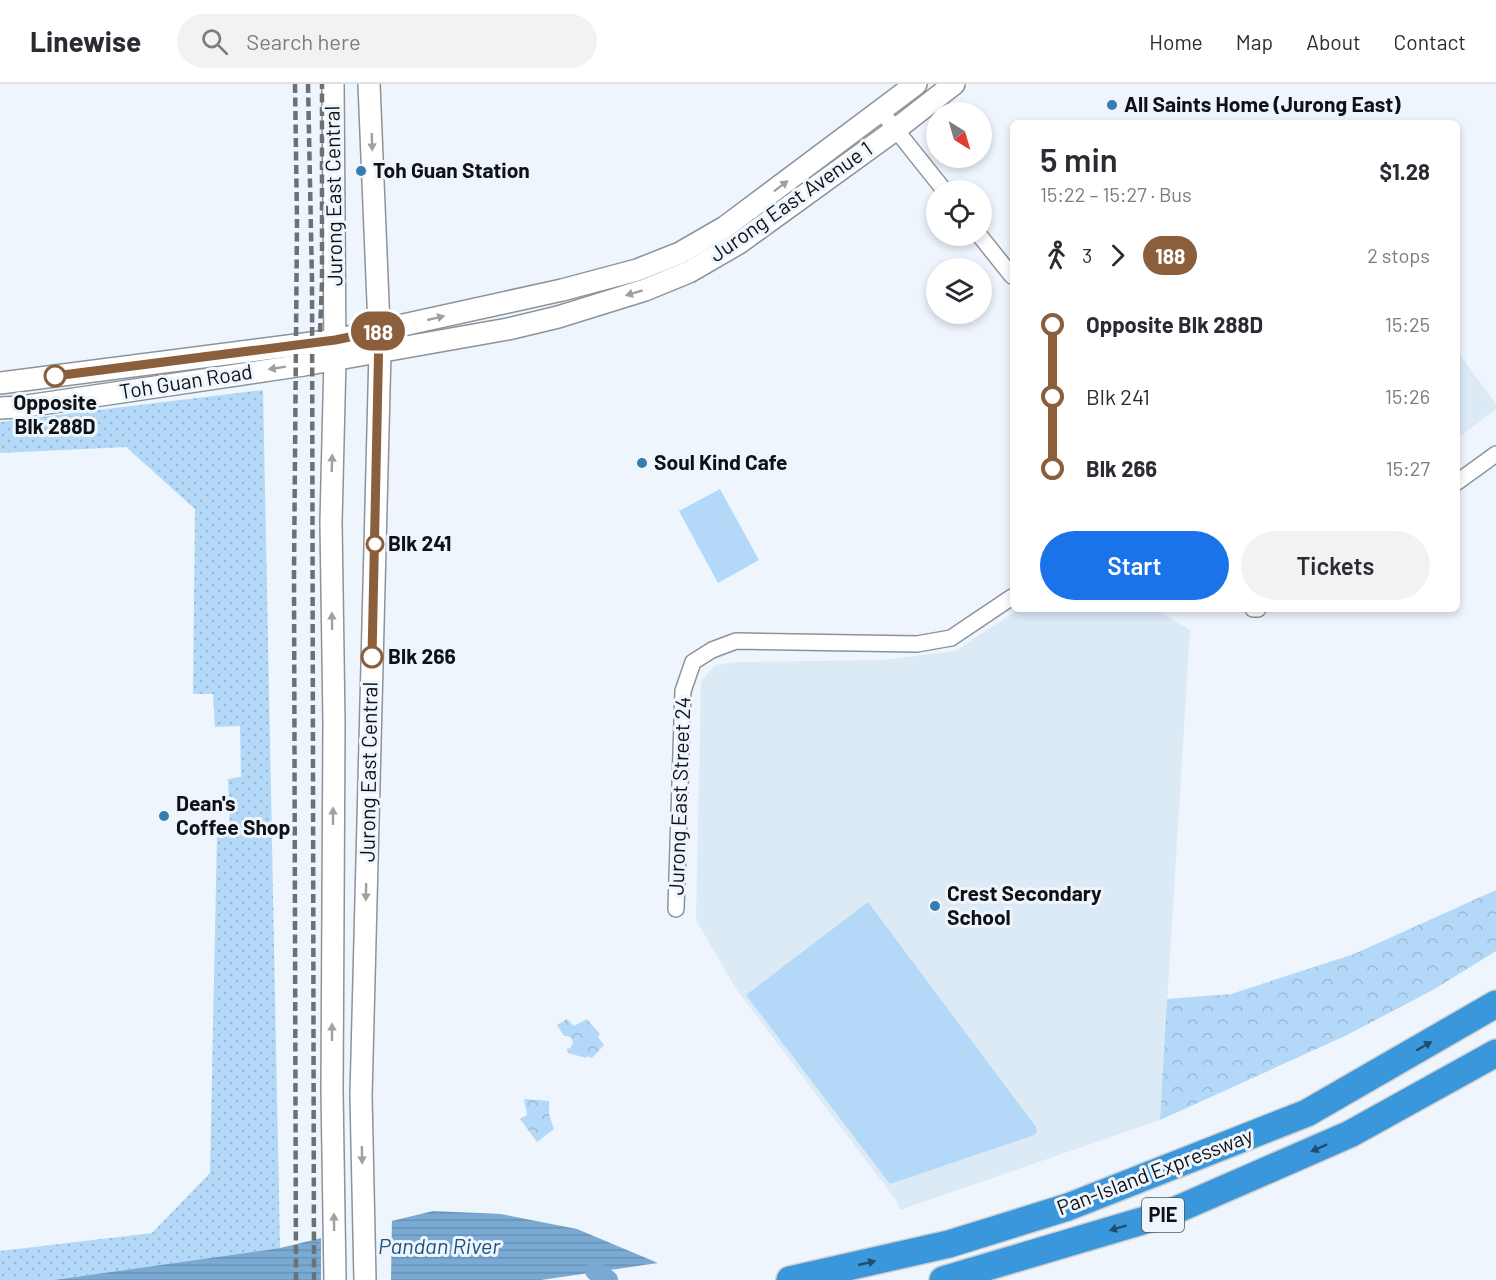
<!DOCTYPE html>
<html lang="en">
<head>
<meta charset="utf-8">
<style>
  :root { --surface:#fff; --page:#f2f2f3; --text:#2b2b33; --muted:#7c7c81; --line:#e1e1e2; --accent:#1a73e8 }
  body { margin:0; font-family:Barlow,sans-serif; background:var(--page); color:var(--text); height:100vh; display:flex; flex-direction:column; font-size:22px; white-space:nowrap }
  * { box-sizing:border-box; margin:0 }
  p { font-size:20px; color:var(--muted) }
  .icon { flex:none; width:33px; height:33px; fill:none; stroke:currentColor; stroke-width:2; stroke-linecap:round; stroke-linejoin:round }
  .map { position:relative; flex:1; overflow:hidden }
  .sheet { position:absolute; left:1010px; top:36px; width:450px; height:492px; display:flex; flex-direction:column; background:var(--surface); border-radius:9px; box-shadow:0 3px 9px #0003 }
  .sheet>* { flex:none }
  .badge { padding:0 12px; border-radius:20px; font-size:21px; line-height:39px }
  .needle { width:39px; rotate:143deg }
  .tools { position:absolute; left:926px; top:18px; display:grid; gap:12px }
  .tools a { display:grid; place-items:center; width:66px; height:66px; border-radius:50%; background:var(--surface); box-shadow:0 3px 9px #0003; font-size:30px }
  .map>.badge { position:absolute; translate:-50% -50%; box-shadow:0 0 0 3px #fff }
  .legs { display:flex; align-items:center; gap:9px; height:66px; padding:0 30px; font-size:20px }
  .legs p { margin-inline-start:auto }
  .headline { display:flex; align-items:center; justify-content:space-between; height:102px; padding:0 30px }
  h1 { font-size:33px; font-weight:600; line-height:45px }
  .button { display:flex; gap:12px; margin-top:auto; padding:12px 30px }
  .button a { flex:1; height:69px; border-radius:36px; background:var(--accent); color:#fff; font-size:24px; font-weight:600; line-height:69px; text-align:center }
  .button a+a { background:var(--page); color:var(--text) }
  ul { padding:0 30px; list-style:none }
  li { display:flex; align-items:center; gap:21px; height:72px; font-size:22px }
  li i { display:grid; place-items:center; width:9px; height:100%; margin:0 8px; background:currentColor }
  li i::after { content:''; width:15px; height:15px; margin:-8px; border:4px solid; border-radius:50%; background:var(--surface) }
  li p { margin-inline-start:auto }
  li:first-child i { background:linear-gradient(#0000 50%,currentColor 0) }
  li:last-child i { background:linear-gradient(currentColor 50%,#0000 0) }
  header { display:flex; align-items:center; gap:36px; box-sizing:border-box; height:84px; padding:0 30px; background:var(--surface); border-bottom:2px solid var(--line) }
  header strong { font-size:28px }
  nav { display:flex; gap:33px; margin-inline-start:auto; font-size:21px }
  .search { width:420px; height:54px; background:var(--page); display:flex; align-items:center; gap:15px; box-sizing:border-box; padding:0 21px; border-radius:33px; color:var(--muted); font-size:22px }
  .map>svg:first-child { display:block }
  .built { fill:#dceaf6 }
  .grass { fill:url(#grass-dots) }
  .park { fill:url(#park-crowns) }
  .pitch { fill:#b4d9f8 }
  .water { fill:url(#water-rules) }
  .pier { fill:#eef5fc }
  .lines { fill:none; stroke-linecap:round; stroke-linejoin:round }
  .canal { stroke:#7aaad3; stroke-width:20 }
  .street-casing { stroke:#8c9399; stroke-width:18 }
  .secondary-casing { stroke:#8c9399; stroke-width:24 }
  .highway-casing { stroke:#cfd0d0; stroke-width:30 }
  .street { stroke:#fff; stroke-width:15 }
  .secondary { stroke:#fff; stroke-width:21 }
  .highway { stroke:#3a97db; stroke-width:27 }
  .rail { stroke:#6c7175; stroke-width:4.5; stroke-dasharray:9 4.5; stroke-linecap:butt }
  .oneway { fill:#9fa0a1 }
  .oneway2 { fill:#224e6e }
  .line-1-casing { stroke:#fff; stroke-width:14 }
  .line-1 { stroke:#8b5e3c; stroke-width:9 }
  .poi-dot { fill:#367cb1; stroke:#eef5fc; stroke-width:2 }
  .stop-1-dot { fill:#fff; stroke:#8b5e3c; stroke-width:3 }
  .labels { text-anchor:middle; stroke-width:6; stroke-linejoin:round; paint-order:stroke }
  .shield { fill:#eef5fc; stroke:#52565a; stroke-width:1.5 }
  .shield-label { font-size:20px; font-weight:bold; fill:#0f1214 }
  .poi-label { font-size:21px; font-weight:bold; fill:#0f1214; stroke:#eef5fc; text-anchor:start }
  .street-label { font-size:21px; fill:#0f1214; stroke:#eef5fc }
  .stop-label { font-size:21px; font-weight:bold; fill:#0f1214; stroke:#eef5fc; text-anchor:start }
  .water-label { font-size:22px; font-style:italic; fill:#1d547c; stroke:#eef5fc }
</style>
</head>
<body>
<header>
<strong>Linewise</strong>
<div class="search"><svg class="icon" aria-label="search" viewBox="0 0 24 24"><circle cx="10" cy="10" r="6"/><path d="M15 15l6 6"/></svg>Search here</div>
<nav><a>Home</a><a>Map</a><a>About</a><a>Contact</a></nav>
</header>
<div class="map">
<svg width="1496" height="1196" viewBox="0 0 1496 1196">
  <defs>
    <pattern id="grass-dots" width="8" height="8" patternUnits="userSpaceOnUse" patternTransform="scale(1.5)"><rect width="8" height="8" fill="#b4d9f8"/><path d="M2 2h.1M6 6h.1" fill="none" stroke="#9ab9d4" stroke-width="1.8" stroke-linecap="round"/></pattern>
    <pattern id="park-crowns" width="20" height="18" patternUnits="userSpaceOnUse" patternTransform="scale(1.5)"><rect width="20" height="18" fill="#b4d9f8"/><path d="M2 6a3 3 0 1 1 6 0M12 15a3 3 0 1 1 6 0" fill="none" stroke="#9ab9d4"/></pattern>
    <pattern id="water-rules" width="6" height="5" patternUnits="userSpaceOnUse" patternTransform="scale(1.5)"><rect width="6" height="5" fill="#7aaad3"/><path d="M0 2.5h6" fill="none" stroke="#6891b4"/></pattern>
  </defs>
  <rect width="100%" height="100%" fill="#eef5fc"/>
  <g class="built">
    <polygon points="1457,267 1496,320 1496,325 1457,355"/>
    <polygon points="1019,525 1155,525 1190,546 1160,1036 900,1126 896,1116 736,905 696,836 701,598 715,581 738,578 884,576 955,567"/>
  </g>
  <polygon class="grass" points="263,306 280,1164 54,1196 0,1196 0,1167 152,1149 210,1089 217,751 230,750 228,695 241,693 240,642 215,643 213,610 193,610 195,425 126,363 0,369 0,338"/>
  <g class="park">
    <polygon points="1496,806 1496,867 1433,906 1345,952 1160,1036 1167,915 1231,910 1354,870"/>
    <polygon points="567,935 574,942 587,935 600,950 598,953 604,961 592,974 587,972 586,974 568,969 567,965 570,964 573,960 572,955 568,952 564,952 557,941"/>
    <polygon points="524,1015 549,1017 549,1030 554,1045 537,1058 520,1035 527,1031"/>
  </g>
  <g class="pitch">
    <polygon points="720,405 759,476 718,499 679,427"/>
    <polygon points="868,818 1036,1043 1037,1048 1034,1051 890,1100 746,911"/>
  </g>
  <polygon class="water" points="433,1127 501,1130 577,1145 658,1179 541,1196 54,1196 280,1164"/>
  <polygon class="pier" points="392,1134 391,1196 321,1196 321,1151"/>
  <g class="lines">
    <polyline class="canal" points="595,1187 608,1196"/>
    <defs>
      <g id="street">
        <polyline points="881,27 944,106"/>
        <polyline points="980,152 1012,192"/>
        <polyline points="1456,399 1496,370"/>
        <polyline points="1253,525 1258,525"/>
        <polyline points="676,825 683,607 693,578 712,566 736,557 917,560 951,554 1012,513"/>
      </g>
      <g id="secondary">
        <polyline points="333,0 335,275 331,438 334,639 332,1007 335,1196"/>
        <polyline points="0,299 335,256 562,206 637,186 680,169 725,143 916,0"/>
        <polyline points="0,324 20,323 304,281 508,245 558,233 645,206 689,188 739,159 895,46 954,0"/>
        <polyline points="365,1196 361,1012 380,267 369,0"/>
      </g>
      <g id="highway">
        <polyline points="790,1196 949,1160 1068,1123 1307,1029 1496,920"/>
        <polyline points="943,1196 1169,1129 1350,1050 1496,969"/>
      </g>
    </defs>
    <use href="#street" class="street-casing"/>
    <use href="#secondary" class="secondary-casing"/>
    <use href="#highway" class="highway-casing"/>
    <use href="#street" class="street"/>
    <use href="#secondary" class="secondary"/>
    <use href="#highway" class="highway"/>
    <g class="rail">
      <polyline points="295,0 297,137 294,490 296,1196"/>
      <polyline points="308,0 312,197 314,1196"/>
      <polyline points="320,248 322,199 322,0"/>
    </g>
  </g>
  <defs><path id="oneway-solid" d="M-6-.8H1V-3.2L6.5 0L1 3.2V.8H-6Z" transform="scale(1.5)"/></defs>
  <g class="oneway">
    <use href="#oneway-solid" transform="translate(372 58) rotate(88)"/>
    <use href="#oneway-solid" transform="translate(781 102) rotate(-37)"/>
    <use href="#oneway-solid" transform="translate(634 209) rotate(163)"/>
    <use href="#oneway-solid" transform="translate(436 234) rotate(-13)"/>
    <use href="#oneway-solid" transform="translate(277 284) rotate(171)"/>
    <use href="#oneway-solid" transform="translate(332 379) rotate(-88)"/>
    <use href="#oneway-solid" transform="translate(332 537) rotate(-91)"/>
    <use href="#oneway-solid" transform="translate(333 732) rotate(-90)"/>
    <use href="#oneway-solid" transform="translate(366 808) rotate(91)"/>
    <use href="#oneway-solid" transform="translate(332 948) rotate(-90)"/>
    <use href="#oneway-solid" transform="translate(362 1071) rotate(89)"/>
    <use href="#oneway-solid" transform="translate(334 1138) rotate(-91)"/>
  </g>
  <g class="oneway2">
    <use href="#oneway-solid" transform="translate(1424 962) rotate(-30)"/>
    <use href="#oneway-solid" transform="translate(1319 1064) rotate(156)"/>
    <use href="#oneway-solid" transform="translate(1118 1144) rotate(163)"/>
    <use href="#oneway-solid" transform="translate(867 1179) rotate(-13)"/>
  </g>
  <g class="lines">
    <defs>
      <polyline id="line-1" points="55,292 335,256 379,247 372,573"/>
    </defs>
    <use href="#line-1" class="line-1-casing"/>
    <use href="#line-1" class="line-1"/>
  </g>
  <g class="poi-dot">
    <circle cx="1112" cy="21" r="6"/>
    <circle cx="361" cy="87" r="6"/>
    <circle cx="642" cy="379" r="6"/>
    <circle cx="164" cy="732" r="6"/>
    <circle cx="935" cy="822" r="6"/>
  </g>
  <g class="stop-1-dot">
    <circle cx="55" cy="292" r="10"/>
    <circle cx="375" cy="460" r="8"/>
    <circle cx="372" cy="573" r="10"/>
  </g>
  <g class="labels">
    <rect class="shield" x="1142" y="1114" width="42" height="34" rx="4.5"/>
    <g class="shield-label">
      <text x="1163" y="1138">PIE</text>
    </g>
    <g class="poi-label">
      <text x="1124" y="28">All Saints Home (Jurong East)</text>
      <text x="373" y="94">Toh Guan Station</text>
      <text x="654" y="386">Soul Kind Cafe</text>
      <text x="176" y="727">Dean's<tspan x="176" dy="24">Coffee Shop</tspan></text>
      <text x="947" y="817">Crest Secondary<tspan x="947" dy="24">School</tspan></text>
    </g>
    <g class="street-label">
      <text transform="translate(334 112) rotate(-91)" y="7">Jurong East Central</text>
      <text transform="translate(791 118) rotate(-35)" y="7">Jurong East Avenue 1</text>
      <text transform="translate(186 298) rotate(-9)" y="7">Toh Guan Road</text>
      <text transform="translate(369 688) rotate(-89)" y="7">Jurong East Central</text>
      <text transform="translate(680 712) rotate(-88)" y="7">Jurong East Street 24</text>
      <text transform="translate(1155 1088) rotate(-21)" y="7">Pan-Island Expressway</text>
    </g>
    <g class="stop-label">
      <text x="55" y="326" text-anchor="middle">Opposite<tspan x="55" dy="24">Blk 288D</tspan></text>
      <text x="388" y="467">Blk 241</text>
      <text x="388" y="580">Blk 266</text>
    </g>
    <g class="water-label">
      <text x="439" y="1170">Pandan River</text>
    </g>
  </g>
</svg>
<div class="tools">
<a><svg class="needle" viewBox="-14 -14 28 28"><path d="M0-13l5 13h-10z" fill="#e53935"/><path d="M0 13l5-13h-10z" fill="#7c7c81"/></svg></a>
<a><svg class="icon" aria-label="locate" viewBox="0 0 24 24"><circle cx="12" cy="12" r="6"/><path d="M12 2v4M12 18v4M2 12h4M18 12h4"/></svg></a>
<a><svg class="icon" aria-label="layers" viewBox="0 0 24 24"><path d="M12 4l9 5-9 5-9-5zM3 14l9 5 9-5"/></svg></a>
</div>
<b class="badge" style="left:378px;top:247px;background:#8b5e3c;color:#fff">188</b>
<section class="sheet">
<div class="headline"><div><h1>5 min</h1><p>15:22 – 15:27 · Bus</p></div><b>$1.28</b></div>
<div class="legs"><svg class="icon" aria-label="walk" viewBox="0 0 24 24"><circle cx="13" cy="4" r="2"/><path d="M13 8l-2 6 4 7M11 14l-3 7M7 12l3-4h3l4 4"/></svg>3<svg class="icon" aria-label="forward" viewBox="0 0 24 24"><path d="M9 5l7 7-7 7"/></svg><b class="badge" style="background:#8b5e3c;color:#fff">188</b><p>2 stops</p></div>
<ul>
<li><i style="color:#8b5e3c"></i><b>Opposite Blk 288D</b><p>15:25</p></li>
<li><i style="color:#8b5e3c"></i><span>Blk 241</span><p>15:26</p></li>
<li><i style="color:#8b5e3c"></i><b>Blk 266</b><p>15:27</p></li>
</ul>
<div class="button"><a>Start</a><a>Tickets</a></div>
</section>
</div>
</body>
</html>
